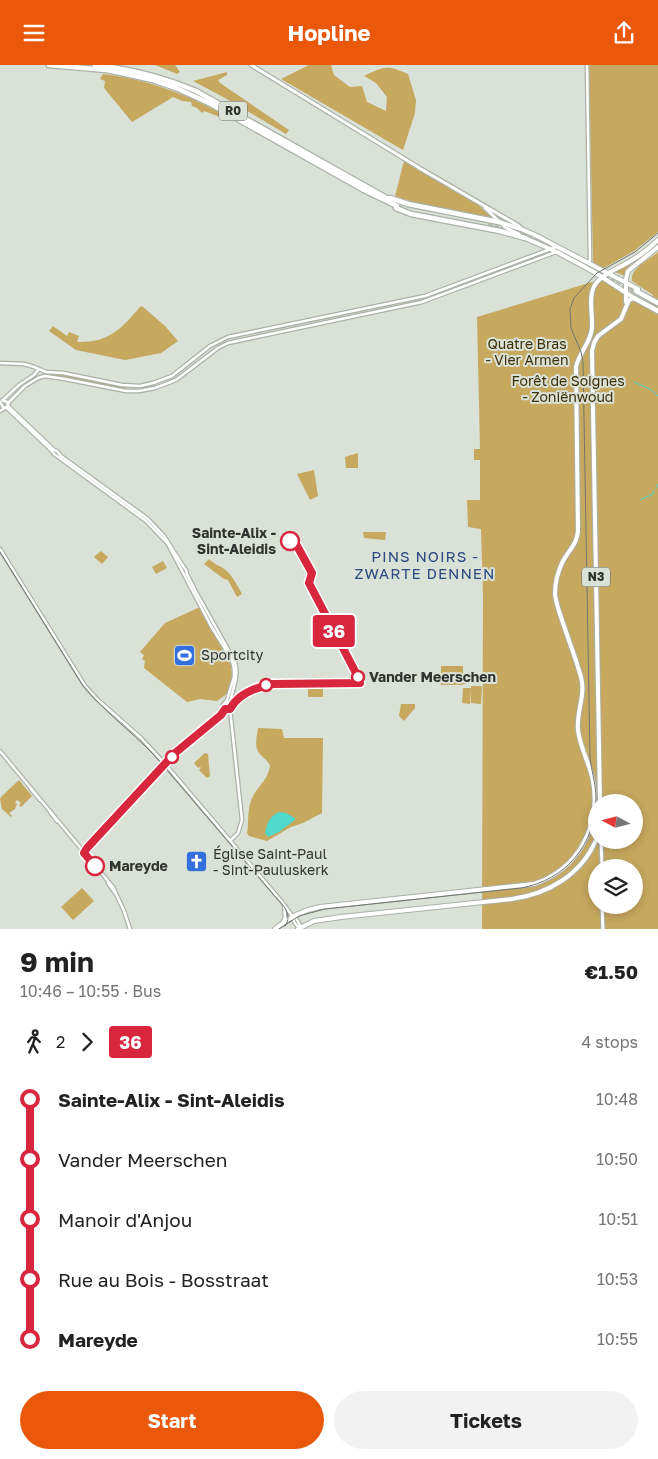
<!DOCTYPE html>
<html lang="en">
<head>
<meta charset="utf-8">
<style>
  :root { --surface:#fff; --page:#f2f2f2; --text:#222; --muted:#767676; --accent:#ea580c }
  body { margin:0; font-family:"Golos Text",sans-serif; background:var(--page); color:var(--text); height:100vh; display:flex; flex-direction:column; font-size:19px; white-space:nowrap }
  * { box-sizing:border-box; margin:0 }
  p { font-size:16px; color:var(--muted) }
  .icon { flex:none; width:28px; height:28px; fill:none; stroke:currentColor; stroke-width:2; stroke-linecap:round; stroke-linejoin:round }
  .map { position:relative; height:864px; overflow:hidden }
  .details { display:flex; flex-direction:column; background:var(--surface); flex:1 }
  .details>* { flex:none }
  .badge { padding:0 10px; border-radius:4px; font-size:18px; line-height:32px }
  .needle { width:32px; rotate:277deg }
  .buttons { position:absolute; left:588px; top:729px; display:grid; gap:10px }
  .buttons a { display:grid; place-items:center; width:55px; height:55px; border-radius:50%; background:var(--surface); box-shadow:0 2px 8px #0003; font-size:25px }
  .map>.badge { position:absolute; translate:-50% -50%; box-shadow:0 0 0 2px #fff }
  .legs { display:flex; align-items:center; gap:8px; height:55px; padding:0 20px; font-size:16px }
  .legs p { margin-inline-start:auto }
  .headline { display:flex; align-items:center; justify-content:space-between; height:85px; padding:0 20px }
  h1 { font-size:28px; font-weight:700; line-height:38px }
  .button { display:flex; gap:10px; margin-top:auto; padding:10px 20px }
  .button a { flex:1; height:58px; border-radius:30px; background:var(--accent); color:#fff; font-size:20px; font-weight:700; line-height:58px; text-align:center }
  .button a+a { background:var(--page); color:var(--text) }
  ul { padding:0 20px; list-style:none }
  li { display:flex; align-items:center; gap:18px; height:60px; font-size:19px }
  li i { display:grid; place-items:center; width:8px; height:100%; margin:0 6px; background:currentColor }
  li i::after { content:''; width:12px; height:12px; margin:-6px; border:4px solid; border-radius:50%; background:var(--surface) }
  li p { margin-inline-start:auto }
  li:first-child i { background:linear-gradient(#0000 50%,currentColor 0) }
  li:last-child i { background:linear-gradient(currentColor 50%,#0000 0) }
  header { display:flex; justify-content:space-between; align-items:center; height:65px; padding:0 20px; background:var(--accent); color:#fff; font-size:22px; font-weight:700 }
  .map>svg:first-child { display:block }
  .green { fill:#c6a85e; fill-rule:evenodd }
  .water { fill:#51d8cd }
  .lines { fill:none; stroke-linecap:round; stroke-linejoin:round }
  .stream { stroke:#51d8cd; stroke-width:1 }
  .trunk-tunnel { stroke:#b8beb5; stroke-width:4.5; stroke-dasharray:4.5 2; stroke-linecap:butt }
  .tertiary-casing { stroke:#aab1a7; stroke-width:5 }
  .secondary-casing { stroke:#aab1a7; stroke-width:5.5 }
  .primary-casing { stroke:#aab1a7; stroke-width:6 }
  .trunk-casing { stroke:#aab1a7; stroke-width:7 }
  .motorway-casing { stroke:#aab1a7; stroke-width:7 }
  .tertiary { stroke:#fff; stroke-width:2.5 }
  .secondary { stroke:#fff; stroke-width:3 }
  .primary { stroke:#fff; stroke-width:4 }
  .trunk { stroke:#fff; stroke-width:4.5 }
  .motorway { stroke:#fff; stroke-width:4.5 }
  .tram { stroke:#71756f; stroke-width:1 }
  .line-1-casing { stroke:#fff; stroke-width:11 }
  .line-1 { stroke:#d7263d; stroke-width:8 }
  .stop-1-dot { fill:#fff; stroke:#d7263d; stroke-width:2.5 }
  .labels { text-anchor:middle; stroke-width:4; stroke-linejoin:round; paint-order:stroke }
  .shield { fill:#dae1d7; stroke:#636761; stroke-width:1 }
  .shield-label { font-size:12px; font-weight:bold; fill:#30332f }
  .park-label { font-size:14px; fill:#3c2e04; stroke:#dae1d7 }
  .stop-label { font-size:14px; font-weight:bold; fill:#30332f; stroke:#dae1d7; text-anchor:start }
  .poi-label { font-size:14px; fill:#30332f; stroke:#dae1d7; text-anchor:start }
  .neighbourhood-label { font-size:15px; letter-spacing:1px; fill:#2b4b82; stroke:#dae1d7 }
</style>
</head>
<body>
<header><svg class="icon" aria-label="menu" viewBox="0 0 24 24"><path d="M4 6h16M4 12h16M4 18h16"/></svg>Hopline<svg class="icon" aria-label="share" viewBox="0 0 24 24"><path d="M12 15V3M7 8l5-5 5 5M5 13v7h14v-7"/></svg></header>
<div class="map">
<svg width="658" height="864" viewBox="0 0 658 864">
  <rect width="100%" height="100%" fill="#dae1d7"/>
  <g class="green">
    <polygon points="155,0 175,0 180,7 177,9"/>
    <path d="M309,0H331L334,10L350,22L362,21L367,37L386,46L387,32L376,18L364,11C385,1 387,0 408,9L416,35L415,48L403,85L281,14Z"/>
    <polygon points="589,0 658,0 658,167 634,186 602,204 596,200 593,196"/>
    <polygon points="227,7 227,10 218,15 220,18 289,65 286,69 225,33 193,16"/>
    <path d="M103,9C148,14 188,30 228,52L223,51L220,52L204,46L202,48L197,43L192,41L191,37L182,36L173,32L132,57L104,23L105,16L100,14Z"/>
    <polygon points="404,96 477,139 493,153 419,140 419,139 395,131"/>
    <polygon points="658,177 658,180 630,200 625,211 615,207"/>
    <path d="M658,187V864H482L483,531L481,464L468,462L467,435H480V395H474V384H480L477,252L592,217H599L603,215L621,228L647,242L653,230L632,216C630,203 649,195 658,187ZM596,738H634V775H596ZM596,802H634V840H596Z"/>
    <path d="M142,241L165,261L178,276L161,288L125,295L76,285L49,266L53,261L67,271L69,267L79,271L77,276L79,277C110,277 121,264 140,242Z"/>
    <polygon points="50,308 61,308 125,321 126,324 49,311"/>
    <polygon points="358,388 358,403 346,403 345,392"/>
    <polygon points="314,405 318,431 310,435 297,409"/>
    <polygon points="363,467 386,467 385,475 364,473"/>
    <polygon points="101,486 108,492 102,499 94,492"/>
    <path d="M209,494C214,499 218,500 223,503C232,509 237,520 242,529L237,532L228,515L224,514L204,499Z"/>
    <polygon points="163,496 167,503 156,509 152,502"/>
    <polygon points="200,542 231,600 232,612 228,628 217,636 200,634 187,637 144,603 145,596 142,594 144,590 140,587 165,558"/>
    <polygon points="441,601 463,601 463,615 469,615 469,619 463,619 463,620 441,620"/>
    <polygon points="471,621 482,621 481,639 471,638 471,624 470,639 462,638 463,623 471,623"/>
    <polygon points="308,623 323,624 323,632 308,632"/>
    <polygon points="401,639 415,639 415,643 404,656 399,651"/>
    <path d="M258,663L282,664L284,673H323L322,748L303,758L291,762L267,776L249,771L247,768C249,758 247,746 251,736C255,723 268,716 270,701C268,695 263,693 259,688C254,681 257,671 258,663Z"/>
    <polygon points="205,688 208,689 210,711 207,713 199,705 201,703 200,702 198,703 194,698"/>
    <polygon points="19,715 32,731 21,742 19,740 21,738 17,735 15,737 17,739 15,744 9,748 12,751 11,752 2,744 0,734 2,732 0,733"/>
    <polygon points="82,823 94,836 73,855 61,842"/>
  </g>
  <path class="water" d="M279,747L286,748L295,753V755L279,767L268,772L265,768C267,758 270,751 279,747Z"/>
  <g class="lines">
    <g class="stream">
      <polyline points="634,317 650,324 658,331"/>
      <polyline points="656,423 658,419"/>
      <polyline points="640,435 653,429 654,426"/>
    </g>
    <g class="trunk-tunnel">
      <polyline points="488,160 508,165"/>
      <polyline points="516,167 545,180"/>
      <polyline points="583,197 636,226"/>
      <polyline points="624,223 635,229"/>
    </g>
    <defs>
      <g id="tertiary">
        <polyline points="587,0 590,195 589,198"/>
        <polyline points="0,298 24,299 34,302 46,307 63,308 122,320 140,321 153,318 172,311 210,281 228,272 425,231 556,182"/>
        <path d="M2,335L7,337L9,342L54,385L57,386L61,391L148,454L164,471L183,501L186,505L187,509L195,525L235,597C239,611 233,623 230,637"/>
        <polyline points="3,335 19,320 34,310 38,305"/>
        <polyline points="0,337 3,342 7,343 51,385 54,389 146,456 168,479 211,561 232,595 234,604 234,612 227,635 223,640 225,644 228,645 231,643 231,639 230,637 226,637"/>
        <polyline points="0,346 7,342 9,337 25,321 38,313 45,311 65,314 126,326 139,326 155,323 176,315 218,283 228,278 422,237 556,187"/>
        <polyline points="0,484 85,621 97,634 141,673 166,700 282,837 293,852 296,853 300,860 299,863"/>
        <polyline points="0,686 113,822 124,846 130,864"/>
        <polyline points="31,724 40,735"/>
        <polyline points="50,747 57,756"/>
        <polyline points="230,776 238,768 242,755 230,644"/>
        <polyline points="108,818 116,829"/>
        <polyline points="293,852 294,857 299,863"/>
        <polyline points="283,857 285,852 284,840"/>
      </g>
      <g id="secondary">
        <polyline points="251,0 421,104 519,161 521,164"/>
        <polyline points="485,143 506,163 519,169"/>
        <polyline points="601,775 602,802"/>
        <polyline points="602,840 603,864"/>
      </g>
      <g id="primary">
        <polyline points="499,157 521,164 535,170 638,224"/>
        <polyline points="525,173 557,187 594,207 634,233"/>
        <polyline points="626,237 626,214 628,206 658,182"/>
        <polyline points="600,738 592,286 594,278 598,271 621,254 629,235 634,233"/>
        <polyline points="590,764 596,768"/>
        <path d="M275,864C288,853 303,845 320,842L534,819C578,804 601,762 593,716C590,699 580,683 578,665C576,647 586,630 581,612C576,594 569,576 563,558C560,549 556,539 555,529C555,518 558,506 563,496C569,485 577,479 578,466L576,302C579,288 591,277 592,263C593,249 587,228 597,217C605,208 617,204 627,198C638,192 649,184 658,175"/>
        <path d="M298,864L314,856L341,852L512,834C548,829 581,810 596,775"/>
      </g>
      <g id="trunk">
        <polyline points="390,133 408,139 499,157"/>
        <polyline points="396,143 411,149 500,166 525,173"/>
        <polyline points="636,226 658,238"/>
        <polyline points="634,233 658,246"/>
      </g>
      <g id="motorway">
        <polyline points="49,0 107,5 126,9 153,15 176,23 211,39 364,125 397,141"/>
        <path d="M95,0C131,4 163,12 196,26L390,135"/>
      </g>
    </defs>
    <use href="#tertiary" class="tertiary-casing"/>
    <use href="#secondary" class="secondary-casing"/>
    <use href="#primary" class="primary-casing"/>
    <use href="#trunk" class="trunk-casing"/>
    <use href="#motorway" class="motorway-casing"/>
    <use href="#tertiary" class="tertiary"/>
    <use href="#secondary" class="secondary"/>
    <use href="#primary" class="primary"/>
    <use href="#trunk" class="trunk"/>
    <use href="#motorway" class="motorway"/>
    <g class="tram">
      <path d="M0,487L82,619C102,645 131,666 154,690L273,829C281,838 294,849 285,861"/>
      <path d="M279,864L299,851L325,844L521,823C566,815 596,779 596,733C596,719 591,705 590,691L583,297L581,287L571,263L570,244L574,233L597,208L635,187L658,168"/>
    </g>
  </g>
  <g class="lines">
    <defs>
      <path id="line-1" d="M95,801L84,788L87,783L175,688L221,650L225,644H230C238,629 256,622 273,619L360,618L357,610L310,520L309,518L312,508L296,479L290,476"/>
    </defs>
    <use href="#line-1" class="line-1-casing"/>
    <use href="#line-1" class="line-1"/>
  </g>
  <defs>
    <symbol id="stadium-square" viewBox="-11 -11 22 22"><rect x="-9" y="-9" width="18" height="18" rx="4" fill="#3370de" stroke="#dae1d7"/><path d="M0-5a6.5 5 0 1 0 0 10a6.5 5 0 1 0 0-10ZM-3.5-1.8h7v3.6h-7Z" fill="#fff"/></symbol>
    <symbol id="church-square" viewBox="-11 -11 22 22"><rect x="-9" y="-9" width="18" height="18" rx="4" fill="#3370de" stroke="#dae1d7"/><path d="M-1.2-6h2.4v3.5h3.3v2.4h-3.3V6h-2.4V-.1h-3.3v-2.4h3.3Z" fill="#fff"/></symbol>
  </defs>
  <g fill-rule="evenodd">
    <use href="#stadium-square" x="172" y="578" width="25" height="25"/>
    <use href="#church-square" x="184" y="784" width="25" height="25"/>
  </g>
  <g class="stop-1-dot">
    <circle cx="290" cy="476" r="9"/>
    <circle cx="358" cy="612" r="6"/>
    <circle cx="266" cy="620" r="6"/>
    <circle cx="172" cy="692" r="6"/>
    <circle cx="95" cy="801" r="9"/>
  </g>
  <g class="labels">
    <g class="shield">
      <rect x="219" y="36.5" width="28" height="19" rx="4"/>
      <rect x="582" y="502.5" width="28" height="19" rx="4"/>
    </g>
    <g class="shield-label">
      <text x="233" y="50">R0</text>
      <text x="596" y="516">N3</text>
    </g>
    <g class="park-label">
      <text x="527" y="284">Quatre Bras<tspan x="527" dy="16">- Vier Armen</tspan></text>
      <text x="568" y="321">Forêt de Soignes<tspan x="568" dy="16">- Zoniënwoud</tspan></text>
    </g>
    <g class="stop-label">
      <text x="276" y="473" text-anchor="end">Sainte-Alix -<tspan x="276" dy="16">Sint-Aleidis</tspan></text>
      <text x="369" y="617">Vander Meerschen</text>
      <text x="109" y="806">Mareyde</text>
    </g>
    <g class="poi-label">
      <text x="201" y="595">Sportcity</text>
      <text x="213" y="794">Église Saint-Paul<tspan x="213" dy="16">- Sint-Pauluskerk</tspan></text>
    </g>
    <g class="neighbourhood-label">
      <text x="425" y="497">PINS NOIRS -<tspan x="425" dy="17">ZWARTE DENNEN</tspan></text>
    </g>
  </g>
</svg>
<div class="buttons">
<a><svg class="needle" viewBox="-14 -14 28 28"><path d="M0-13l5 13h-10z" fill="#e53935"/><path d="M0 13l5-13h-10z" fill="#767676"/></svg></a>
<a><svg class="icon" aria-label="layers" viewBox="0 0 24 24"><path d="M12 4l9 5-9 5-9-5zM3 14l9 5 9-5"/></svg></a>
</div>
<b class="badge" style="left:334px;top:566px;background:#d7263d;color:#fff">36</b>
</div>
<section class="details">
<div class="headline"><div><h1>9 min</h1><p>10:46 – 10:55 · Bus</p></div><b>€1.50</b></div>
<div class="legs"><svg class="icon" aria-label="walk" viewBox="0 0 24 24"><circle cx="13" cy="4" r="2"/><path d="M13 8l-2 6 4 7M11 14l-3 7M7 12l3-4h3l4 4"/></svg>2<svg class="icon" aria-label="forward" viewBox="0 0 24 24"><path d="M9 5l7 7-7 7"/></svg><b class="badge" style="background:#d7263d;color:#fff">36</b><p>4 stops</p></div>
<ul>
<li><i style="color:#d7263d"></i><b>Sainte-Alix - Sint-Aleidis</b><p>10:48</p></li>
<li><i style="color:#d7263d"></i><span>Vander Meerschen</span><p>10:50</p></li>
<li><i style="color:#d7263d"></i><span>Manoir d'Anjou</span><p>10:51</p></li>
<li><i style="color:#d7263d"></i><span>Rue au Bois - Bosstraat</span><p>10:53</p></li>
<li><i style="color:#d7263d"></i><b>Mareyde</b><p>10:55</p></li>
</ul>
<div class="button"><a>Start</a><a>Tickets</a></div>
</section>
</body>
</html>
